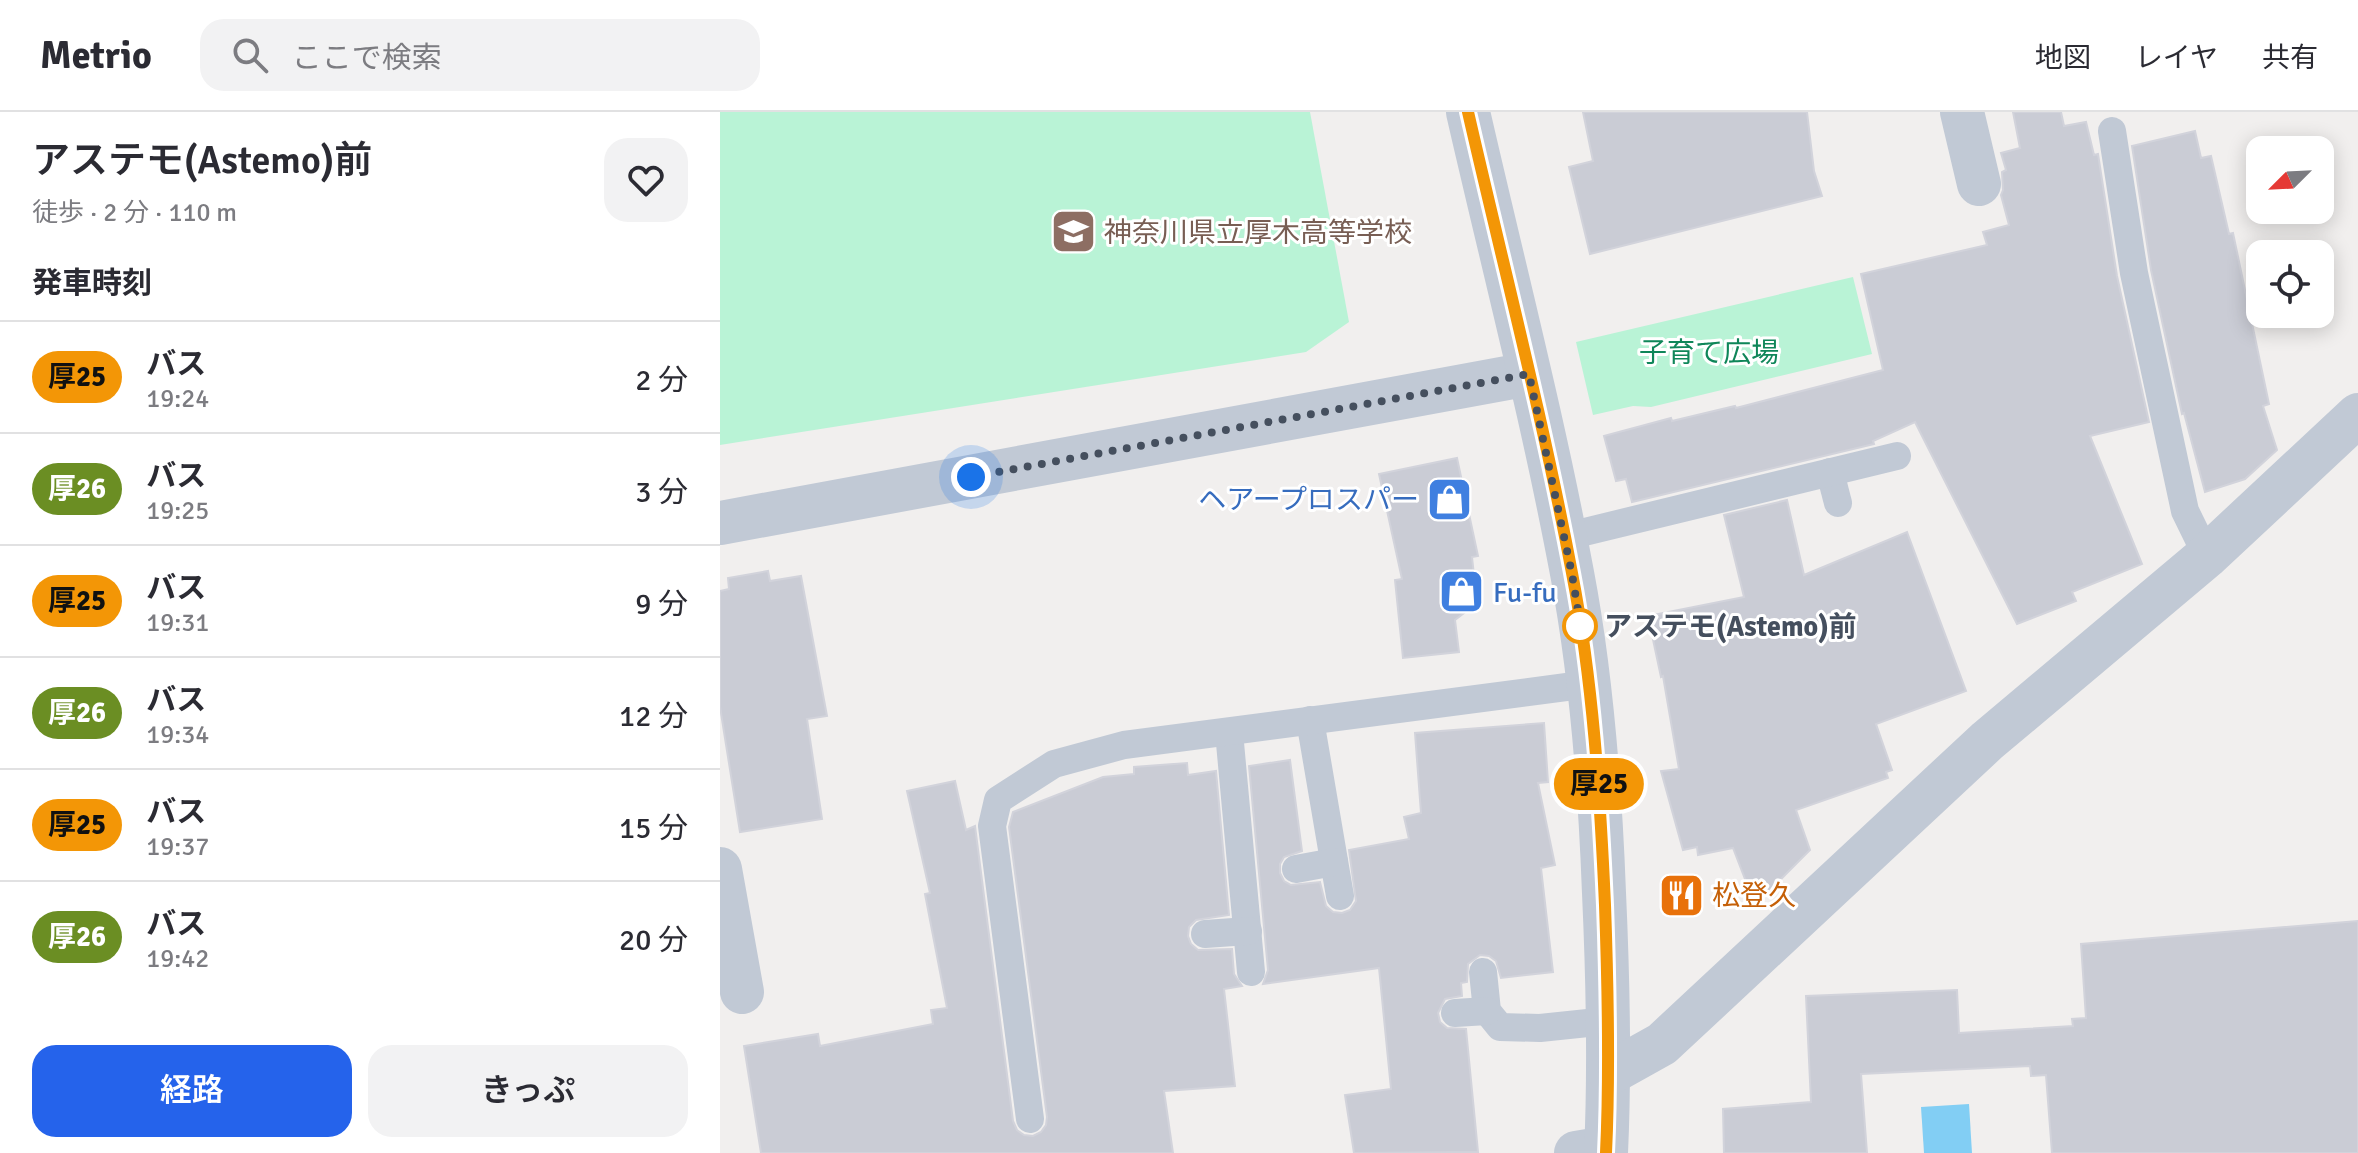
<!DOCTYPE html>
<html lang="ja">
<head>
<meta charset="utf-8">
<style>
  :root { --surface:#fff; --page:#f2f2f3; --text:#2b2b33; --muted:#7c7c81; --line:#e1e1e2; --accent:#2563eb }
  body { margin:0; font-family:Signika,"Noto Sans JP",sans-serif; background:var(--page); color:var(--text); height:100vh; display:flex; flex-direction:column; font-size:30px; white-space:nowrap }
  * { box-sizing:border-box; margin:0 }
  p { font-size:26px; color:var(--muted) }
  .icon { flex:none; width:44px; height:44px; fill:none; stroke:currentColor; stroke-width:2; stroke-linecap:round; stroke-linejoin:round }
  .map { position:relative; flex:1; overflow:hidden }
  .drawer { display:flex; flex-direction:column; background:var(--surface); width:720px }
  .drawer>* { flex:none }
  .badge { padding:0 16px; border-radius:26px; font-size:28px; line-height:52px }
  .needle { width:52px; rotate:246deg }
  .buttons { position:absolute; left:1526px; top:24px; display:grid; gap:16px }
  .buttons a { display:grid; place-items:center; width:88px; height:88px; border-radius:16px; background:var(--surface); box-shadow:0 4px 20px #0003; font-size:40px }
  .you { position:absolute; width:40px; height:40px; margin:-20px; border:6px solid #fff; border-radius:50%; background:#1a73e8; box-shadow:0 0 0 12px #1a73e833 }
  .map>.badge { position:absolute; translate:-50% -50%; box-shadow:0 0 0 4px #fff }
  h2 { padding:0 32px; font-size:30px; line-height:72px }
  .round { display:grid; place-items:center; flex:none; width:84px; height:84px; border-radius:24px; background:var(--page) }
  .summary { display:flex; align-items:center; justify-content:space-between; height:136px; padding:0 32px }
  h1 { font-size:38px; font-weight:600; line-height:60px }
  .cta { display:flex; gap:16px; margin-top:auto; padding:16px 32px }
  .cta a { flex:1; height:92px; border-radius:24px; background:var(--accent); color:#fff; font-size:32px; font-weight:600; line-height:92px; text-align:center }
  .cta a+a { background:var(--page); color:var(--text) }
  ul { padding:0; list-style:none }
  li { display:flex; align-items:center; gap:24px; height:112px; padding:0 32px; border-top:2px solid var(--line) }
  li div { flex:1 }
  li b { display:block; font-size:30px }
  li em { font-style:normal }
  li .badge { min-width:88px; font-weight:700; text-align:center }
  header { display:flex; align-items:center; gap:48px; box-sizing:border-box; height:112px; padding:0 40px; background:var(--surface); border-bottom:2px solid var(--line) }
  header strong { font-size:38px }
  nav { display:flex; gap:44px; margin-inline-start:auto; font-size:28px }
  .search { width:560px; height:72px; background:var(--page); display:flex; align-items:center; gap:20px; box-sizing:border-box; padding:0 28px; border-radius:24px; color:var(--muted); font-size:30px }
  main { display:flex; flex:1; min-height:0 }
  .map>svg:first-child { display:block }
  .green { fill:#b9f3d6 }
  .water { fill:#82cef4 }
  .building { fill:#caccd5; stroke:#d2d3db; stroke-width:2 }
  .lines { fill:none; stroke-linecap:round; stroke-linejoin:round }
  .service { stroke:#c1c9d5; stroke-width:28 }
  .minor { stroke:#c1c9d5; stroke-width:44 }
  .tertiary { stroke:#c1c9d5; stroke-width:44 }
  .line-casing { stroke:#fff; stroke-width:18 }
  .line { stroke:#f39606; stroke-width:12 }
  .walk { stroke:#454f5e; stroke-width:8; stroke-dasharray:0 14.4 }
  .stop-dot { fill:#fff; stroke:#f39606; stroke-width:4 }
  .labels { text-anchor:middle; stroke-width:6; stroke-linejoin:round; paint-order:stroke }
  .education-label { font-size:28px; fill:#785e54; stroke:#fff; text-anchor:start }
  .park-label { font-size:28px; fill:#0f8659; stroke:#fff }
  .shop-label { font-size:28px; fill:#366cbe; stroke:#fff; text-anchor:end }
  .stop-label { font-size:28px; font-weight:bold; fill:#454f5e; stroke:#fff; text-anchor:start }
  .food-label { font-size:28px; fill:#c56008; stroke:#fff; text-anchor:start }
</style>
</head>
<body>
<header>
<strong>Metrio</strong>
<div class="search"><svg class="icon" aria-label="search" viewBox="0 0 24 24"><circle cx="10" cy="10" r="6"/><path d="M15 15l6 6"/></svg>ここで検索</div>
<nav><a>地図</a><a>レイヤ</a><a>共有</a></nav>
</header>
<main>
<section class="drawer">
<div class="summary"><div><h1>アステモ(Astemo)前</h1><p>徒歩 · 2 分 · 110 m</p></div><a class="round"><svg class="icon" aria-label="heart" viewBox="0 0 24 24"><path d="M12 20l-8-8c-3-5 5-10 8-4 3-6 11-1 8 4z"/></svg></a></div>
<h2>発車時刻</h2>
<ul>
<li><span class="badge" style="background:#f39606;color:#111">厚25</span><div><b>バス</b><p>19:24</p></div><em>2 分</em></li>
<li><span class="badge" style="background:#6b8e23;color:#fff">厚26</span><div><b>バス</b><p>19:25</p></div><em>3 分</em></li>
<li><span class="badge" style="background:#f39606;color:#111">厚25</span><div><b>バス</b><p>19:31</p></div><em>9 分</em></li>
<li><span class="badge" style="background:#6b8e23;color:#fff">厚26</span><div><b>バス</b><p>19:34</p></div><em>12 分</em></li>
<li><span class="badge" style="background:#f39606;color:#111">厚25</span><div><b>バス</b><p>19:37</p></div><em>15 分</em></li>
<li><span class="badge" style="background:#6b8e23;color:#fff">厚26</span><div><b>バス</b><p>19:42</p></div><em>20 分</em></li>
</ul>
<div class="cta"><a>経路</a><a>きっぷ</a></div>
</section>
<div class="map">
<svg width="1638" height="1041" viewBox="0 0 1638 1041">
  <rect width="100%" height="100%" fill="#f1efee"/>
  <g class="green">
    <polygon points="0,0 590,0 629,210 586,240 0,333"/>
    <polygon points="1133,165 1152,242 931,295 913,294 873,303 856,230"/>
  </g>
  <polygon class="water" points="1249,992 1252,1041 1204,1041 1201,995"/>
  <g class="building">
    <polygon points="863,0 1087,0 1094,59 1102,84 870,142 849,55 873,49"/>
    <polygon points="1293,0 1341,0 1344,14 1366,10 1374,43 1378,42 1397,164 1429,310 1370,324 1422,452 1352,480 1356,489 1297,512 1195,310 1153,329 1154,332 912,390 906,367 896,369 884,324 951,306 952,309 1015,294 1016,296 1163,258 1141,162 1267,133 1263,120 1289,113 1281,83 1283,78 1282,60 1286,58 1281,41 1300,36"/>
    <polygon points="1475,19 1481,46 1491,44 1509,122 1513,121 1549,292 1543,294 1557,338 1525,367 1485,380 1464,301 1462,302 1431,158 1412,34"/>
    <polygon points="737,346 758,444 752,445 757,491 735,508 739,540 683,546 675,468 682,467 659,362"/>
    <polygon points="1067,388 1084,463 1187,420 1246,579 1156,612 1172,658 1166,660 1168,666 1076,698 1090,738 1035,793 1013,736 978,743 977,735 963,738 941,659 959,657 943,564 941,565 928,504 1024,485 1004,403"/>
    <polygon points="48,459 50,469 81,464 107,604 87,607 102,707 20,720 0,595 0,479 9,477 8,466"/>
    <polygon points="824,611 828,670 818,671 835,753 821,756 833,860 781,866 776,849 769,844 760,843 748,852 747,870 741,871 742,884 725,887 718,901 720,910 727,916 746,917 758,1040 634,1041 625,983 671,977 659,856 543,872 548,858 529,654 570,648 582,739 564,745 560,752 560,761 564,769 571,773 600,770 606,794 613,800 622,801 630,798 636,789 629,738 689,727 684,705 701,701 695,621"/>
    <polygon points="467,651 468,663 496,659 509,803 476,808 469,815 468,824 471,832 478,838 512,837 514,862 522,874 504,877 515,974 444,979 453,1041 41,1041 24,934 98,922 100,934 213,912 211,898 227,896 205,782 210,781 187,679 235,669 246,718 255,714 293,1009 297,1018 304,1023 313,1024 321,1020 326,1013 327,1005 289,715 293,700 383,665 414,662 414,655"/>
    <polygon points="1638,809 1638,1041 1332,1041 1326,963 1311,964 1310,954 1141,962 1147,1041 1004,1041 1003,997 1091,990 1086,884 1237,878 1239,921 1353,914 1352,907 1366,906 1361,832"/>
  </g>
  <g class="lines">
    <g class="service">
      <polyline points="1392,19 1414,161 1465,399 1487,444"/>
      <polyline points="1110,360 1118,391"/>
      <polyline points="844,425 1177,344"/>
      <polyline points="590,608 620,784"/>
      <polyline points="509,620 531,860"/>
      <polyline points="576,757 614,750"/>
      <polyline points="485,822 528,819"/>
      <polyline points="763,860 767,899 780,915 820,916 887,909"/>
      <polyline points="735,901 767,899"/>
      <polyline points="310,1007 272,714 278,688 334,652 404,633 869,572"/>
    </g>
    <g class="minor">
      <polyline points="1242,0 1259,72"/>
      <polyline points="0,411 809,262"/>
      <polyline points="0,757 22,880"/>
      <polyline points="856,1041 886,1036"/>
    </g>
    <g class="tertiary">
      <path d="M748,0C783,153 823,306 852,461C872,566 880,674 884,781C888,868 890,954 886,1041"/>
      <polyline points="890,961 942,932 1267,629 1487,444 1638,303"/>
    </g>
  </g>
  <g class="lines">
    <defs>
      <path id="line" d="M748,0C783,153 823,306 852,461C873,570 880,682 885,793C888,876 890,958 886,1041"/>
    </defs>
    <use href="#line" class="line-casing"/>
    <use href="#line" class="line"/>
    <polyline class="walk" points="251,365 809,262 852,462 861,517 860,514"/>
  </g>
  <defs>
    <symbol id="school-square" viewBox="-11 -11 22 22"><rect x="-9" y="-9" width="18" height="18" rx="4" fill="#8d6e63" stroke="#fff"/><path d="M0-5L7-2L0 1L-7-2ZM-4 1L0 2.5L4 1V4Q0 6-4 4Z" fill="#fff"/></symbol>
    <symbol id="shop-square" viewBox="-11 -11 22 22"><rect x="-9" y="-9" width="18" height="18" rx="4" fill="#3f7fe0" stroke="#fff"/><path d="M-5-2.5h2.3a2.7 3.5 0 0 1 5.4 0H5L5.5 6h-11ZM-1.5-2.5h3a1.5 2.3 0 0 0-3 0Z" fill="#fff"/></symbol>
    <symbol id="restaurant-square" viewBox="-11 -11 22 22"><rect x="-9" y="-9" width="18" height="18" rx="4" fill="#e8710a" stroke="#fff"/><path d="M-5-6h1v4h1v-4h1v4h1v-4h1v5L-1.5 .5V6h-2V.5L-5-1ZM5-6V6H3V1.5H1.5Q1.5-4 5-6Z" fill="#fff"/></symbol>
  </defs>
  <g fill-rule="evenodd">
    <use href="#school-square" x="328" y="94" width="51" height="51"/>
    <use href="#shop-square" x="704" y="362" width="51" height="51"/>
    <use href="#shop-square" x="716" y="454" width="51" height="51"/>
    <use href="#restaurant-square" x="936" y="758" width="51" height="51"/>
  </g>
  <circle class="stop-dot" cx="860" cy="514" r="16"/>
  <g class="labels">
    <g class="education-label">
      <text x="384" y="130">神奈川県立厚木高等学校</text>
    </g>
    <g class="park-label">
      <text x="989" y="250">子育て広場</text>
    </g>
    <g class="shop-label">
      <text x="699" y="397">ヘアープロスパー</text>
      <text x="773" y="490" text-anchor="start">Fu-fu</text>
    </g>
    <g class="stop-label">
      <text x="884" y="524">アステモ(Astemo)前</text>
    </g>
    <g class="food-label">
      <text x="992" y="793">松登久</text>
    </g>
  </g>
</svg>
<div class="buttons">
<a><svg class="needle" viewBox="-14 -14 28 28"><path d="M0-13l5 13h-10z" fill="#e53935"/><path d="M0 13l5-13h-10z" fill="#7c7c81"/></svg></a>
<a><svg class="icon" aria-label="locate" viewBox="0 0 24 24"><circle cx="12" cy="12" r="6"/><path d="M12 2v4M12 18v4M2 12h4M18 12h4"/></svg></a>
</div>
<div class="you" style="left:251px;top:365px"></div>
<b class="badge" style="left:879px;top:672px;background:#f39606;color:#111">厚25</b>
</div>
</main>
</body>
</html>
